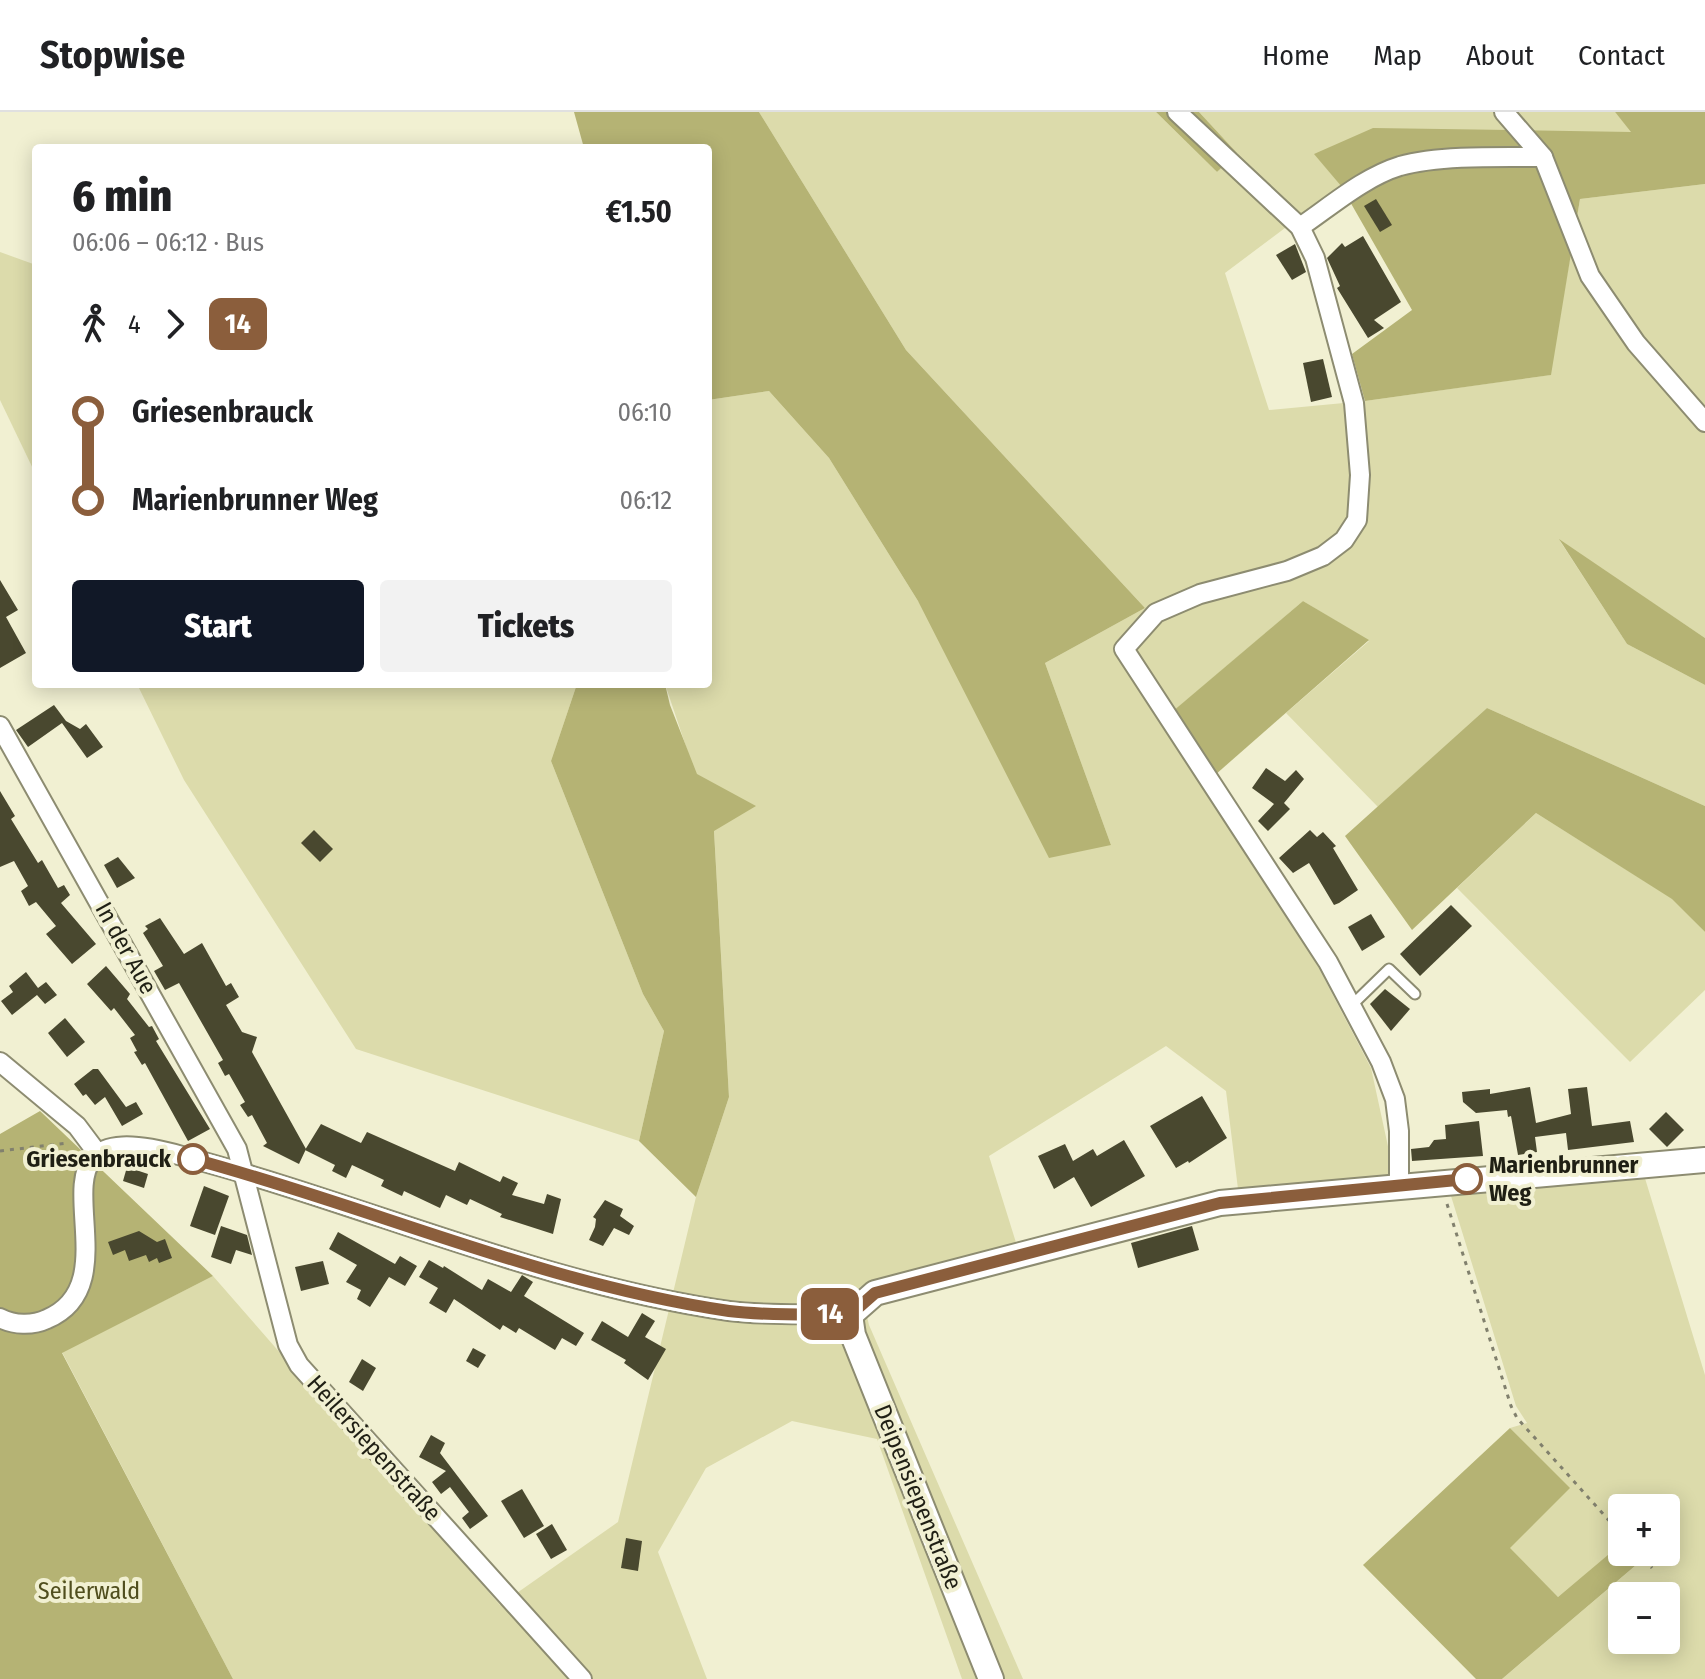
<!DOCTYPE html>
<html lang="en">
<head>
<meta charset="utf-8">
<style>
  :root { --surface:#fff; --page:#f2f2f2; --text:#202124; --muted:#757577; --line:#e0e0e0; --accent:#111827 }
  body { margin:0; font-family:"Fira Sans Condensed",sans-serif; background:var(--page); color:var(--text); height:100vh; display:flex; flex-direction:column; font-size:30px; white-space:nowrap }
  * { box-sizing:border-box; margin:0 }
  p { font-size:26px; color:var(--muted) }
  .icon { flex:none; width:44px; height:44px; fill:none; stroke:currentColor; stroke-width:2; stroke-linecap:round; stroke-linejoin:round }
  .map { position:relative; flex:1; overflow:hidden }
  .sheet { position:absolute; left:32px; top:32px; width:680px; height:544px; display:flex; flex-direction:column; background:var(--surface); border-radius:8px; box-shadow:0 4px 20px #0003 }
  .sheet>* { flex:none }
  .badge { padding:0 16px; border-radius:12px; font-size:28px; line-height:52px }
  .buttons { position:absolute; left:1608px; top:1382px; display:grid; gap:16px }
  .buttons a { display:grid; place-items:center; width:72px; height:72px; border-radius:8px; background:var(--surface); box-shadow:0 4px 20px #0003; font-size:40px }
  .map>.badge { position:absolute; translate:-50% -50%; box-shadow:0 0 0 4px #fff }
  .legs { display:flex; align-items:center; gap:12px; height:88px; padding:0 40px; font-size:26px }
  .legs p { margin-inline-start:auto }
  .head { display:flex; align-items:center; justify-content:space-between; height:136px; padding:0 40px }
  h1 { font-size:44px; font-weight:800; line-height:60px }
  .button { display:flex; gap:16px; margin-top:auto; padding:16px 40px }
  .button a { flex:1; height:92px; border-radius:8px; background:var(--accent); color:#fff; font-size:32px; font-weight:800; line-height:92px; text-align:center }
  .button a+a { background:var(--page); color:var(--text) }
  ul { padding:0 40px; list-style:none }
  li { display:flex; align-items:center; gap:28px; height:88px; font-size:30px }
  li i { display:grid; place-items:center; width:12px; height:100%; margin:0 10px; background:currentColor }
  li i::after { content:''; width:20px; height:20px; margin:-10px; border:6px solid; border-radius:50%; background:var(--surface) }
  li p { margin-inline-start:auto }
  li:first-child i { background:linear-gradient(#0000 50%,currentColor 0) }
  li:last-child i { background:linear-gradient(currentColor 50%,#0000 0) }
  header { display:flex; align-items:center; gap:48px; box-sizing:border-box; height:112px; padding:0 40px; background:var(--surface); border-bottom:2px solid var(--line) }
  header strong { font-size:38px }
  nav { display:flex; gap:44px; margin-inline-start:auto; font-size:28px }
  .map>svg:first-child { display:block }
  .green { fill:#dcdbab; fill-rule:evenodd }
  .forest { fill:#b5b374 }
  .building { fill:#49482f }
  .lines { fill:none; stroke-linecap:round; stroke-linejoin:round }
  .lane-casing { stroke:#8d8c71; stroke-width:13 }
  .street-casing { stroke:#8d8c71; stroke-width:22 }
  .secondary-casing { stroke:#8d8c71; stroke-width:28 }
  .path { stroke:#81806d; stroke-width:3; stroke-dasharray:4 6; stroke-linecap:butt }
  .lane { stroke:#fff; stroke-width:9 }
  .street { stroke:#fff; stroke-width:18 }
  .secondary { stroke:#fff; stroke-width:24 }
  .line-1-casing { stroke:#fff; stroke-width:18 }
  .line-1 { stroke:#8b5e3c; stroke-width:12 }
  .stop-1-dot { fill:#fff; stroke:#8b5e3c; stroke-width:4 }
  .labels { text-anchor:middle; stroke-width:8; stroke-linejoin:round; paint-order:stroke }
  .street-label { font-size:24px; fill:#1f1f14; stroke:#f1f0d2 }
  .stop-label { font-size:24px; font-weight:bold; fill:#1f1f14; stroke:#f1f0d2; text-anchor:end }
  .park-label { font-size:24px; fill:#504e1e; stroke:#f1f0d2 }
</style>
</head>
<body>
<header>
<strong>Stopwise</strong>
<nav><a>Home</a><a>Map</a><a>About</a><a>Contact</a></nav>
</header>
<div class="map">
<svg width="1705" height="1567" viewBox="0 0 1705 1567">
  <rect width="100%" height="100%" fill="#f1f0d2"/>
  <g class="green">
    <polygon points="759,0 1156,0 1217,60 1237,41 1199,0 1615,0 1632,20 1537,20 1315,42 1341,74 1225,161 1269,298 1365,289 1550,263 1580,87 1705,72 1705,526 1560,429 1627,532 1705,573 1705,694 1487,596 1378,695 1286,601 1369,529 1303,489 1160,611 1313,845 1371,956 1394,1062 1238,1077 1226,979 1166,934 989,1044 1018,1137 860,1175 869,1213 1023,1567 962,1567 877,1327 792,1309 706,1356 658,1440 707,1567 233,1567 62,1240 213,1164 500,1493 618,1410 696,1085 729,985 714,718 665,572 708,572 708,288 769,279 829,346 918,489 1111,733 1045,551 1145,496 906,238"/>
    <polygon points="0,140 36,153 36,363 0,288"/>
    <polygon points="137,572 577,572 551,649 643,882 664,919 639,1029 356,937 184,668"/>
    <polygon points="1536,701 1673,787 1705,820 1705,878 1630,950 1457,776"/>
    <path d="M1644,1063L1705,1263V1567H1502L1641,1449L1632,1440H1666V1396H1622V1432L1558,1485L1509,1436L1569,1376L1510,1316L1527,1311L1516,1294L1451,1084ZM1622,1484H1666V1528H1622Z"/>
  </g>
  <g class="forest">
    <polygon points="574,0 759,0 906,238 1145,496 1045,551 1111,733 1049,746 918,489 829,346 769,279 708,288 708,36 584,36"/>
    <polygon points="1156,0 1199,0 1237,41 1217,60"/>
    <polygon points="1615,0 1705,0 1705,72 1580,87 1551,263 1365,289 1352,242 1412,198 1341,74 1314,42 1373,16 1631,20"/>
    <polygon points="1559,427 1705,526 1705,573 1627,532"/>
    <polygon points="1303,489 1369,528 1215,663 1172,600"/>
    <polygon points="577,572 665,572 670,593 697,662 756,694 714,719 729,985 696,1085 639,1029 664,919 643,882 551,649"/>
    <polygon points="1487,596 1705,694 1705,820 1672,787 1536,701 1412,818 1345,724"/>
    <polygon points="40,999 213,1164 62,1241 233,1567 0,1567 0,1022"/>
    <polygon points="1510,1316 1570,1376 1510,1436 1558,1485 1621,1432 1622,1440 1632,1440 1642,1448 1502,1567 1476,1567 1363,1453"/>
  </g>
  <g class="building">
    <polygon points="1376,87 1392,113 1380,120 1364,94"/>
    <polygon points="1363,124 1401,190 1374,208 1384,216 1368,226 1337,176 1340,174 1327,146 1342,131 1345,135"/>
    <polygon points="1295,132 1306,160 1292,168 1276,143"/>
    <polygon points="1323,247 1332,285 1311,290 1303,251"/>
    <polygon points="0,468 18,498 6,505 26,541 0,556"/>
    <polygon points="54,593 66,609 80,617 86,612 103,635 87,646 62,611 28,635 16,618"/>
    <polygon points="1266,656 1285,669 1296,658 1304,667 1284,691 1290,697 1268,719 1258,709 1274,692 1252,676"/>
    <polygon points="0,679 15,704 11,707 38,751 42,748 58,776 64,773 70,783 61,791 96,832 72,852 46,822 56,814 36,790 29,794 21,779 28,774 14,749 0,755"/>
    <polygon points="314,718 333,737 320,750 301,731"/>
    <polygon points="1310,718 1317,725 1323,720 1336,734 1333,736 1358,778 1339,791 1334,793 1309,751 1293,761 1279,746"/>
    <polygon points="118,745 135,766 117,776 104,753"/>
    <polygon points="1451,793 1472,814 1420,864 1400,842"/>
    <polygon points="1371,802 1385,825 1362,839 1348,815"/>
    <polygon points="160,806 184,842 202,831 226,874 231,871 239,885 226,893 242,920 257,925 252,940 306,1037 299,1052 263,1034 267,1031 252,1003 248,1005 240,993 245,990 229,962 225,964 218,951 223,948 179,871 165,878 154,859 163,854 143,821 148,817 145,814"/>
    <polygon points="106,854 130,882 127,887 149,915 152,914 159,927 156,929 210,1017 188,1029 145,951 142,953 134,940 137,939 130,926 135,923 114,896 111,899 87,872"/>
    <polygon points="26,860 38,876 46,870 57,883 45,892 37,883 12,903 1,889 13,880 9,874"/>
    <polygon points="1385,877 1410,897 1391,919 1370,892"/>
    <polygon points="65,906 85,930 67,945 48,921"/>
    <polygon points="93,957 98,957 126,995 136,990 143,1002 122,1014 105,985 95,993 86,982 83,984 74,972"/>
    <polygon points="1530,975 1536,1011 1571,1002 1568,977 1587,975 1592,1014 1630,1009 1634,1030 1568,1038 1566,1021 1535,1025 1537,1040 1518,1043 1511,1004 1508,1005 1507,998 1476,1001 1463,990 1462,980 1490,977 1490,982"/>
    <polygon points="1202,984 1227,1026 1189,1051 1188,1049 1176,1056 1150,1014"/>
    <polygon points="1666,1000 1684,1018 1667,1035 1649,1017"/>
    <polygon points="1479,1009 1483,1044 1412,1049 1411,1037 1429,1035 1434,1028 1446,1027 1445,1013"/>
    <polygon points="321,1012 361,1031 367,1020 455,1059 459,1050 500,1070 503,1064 518,1071 512,1083 544,1092 547,1082 561,1087 553,1122 500,1105 502,1102 470,1087 467,1093 446,1083 440,1096 404,1079 402,1084 381,1074 384,1068 352,1053 346,1066 332,1059 335,1053 305,1038"/>
    <polygon points="1124,1028 1145,1064 1091,1095 1074,1065 1054,1077 1038,1044 1065,1032 1073,1049 1093,1037 1097,1044"/>
    <polygon points="127,1055 148,1062 144,1076 123,1069"/>
    <polygon points="204,1074 229,1084 215,1123 190,1114"/>
    <polygon points="605,1088 623,1097 620,1104 634,1114 629,1123 614,1116 603,1134 589,1128 595,1115 596,1107 593,1105"/>
    <polygon points="221,1114 247,1123 252,1143 236,1138 231,1152 211,1145"/>
    <polygon points="1192,1114 1199,1138 1138,1156 1131,1131"/>
    <polygon points="139,1119 157,1130 165,1127 172,1146 159,1151 157,1146 149,1150 146,1143 129,1149 125,1138 113,1143 108,1130"/>
    <polygon points="338,1120 395,1152 400,1144 417,1154 405,1174 389,1165 370,1195 357,1187 361,1178 346,1170 357,1153 329,1137"/>
    <polygon points="429,1148 443,1156 444,1154 482,1178 488,1167 511,1180 522,1163 533,1170 524,1184 584,1221 576,1234 562,1226 555,1238 519,1216 516,1221 503,1213 500,1218 454,1187 446,1201 429,1191 438,1176 419,1165"/>
    <polygon points="323,1149 329,1172 301,1179 295,1155"/>
    <polygon points="642,1201 655,1209 645,1225 666,1237 648,1268 624,1251 626,1248 591,1228 602,1209 628,1225"/>
    <polygon points="473,1236 486,1243 478,1256 466,1249"/>
    <polygon points="362,1247 376,1256 363,1279 349,1270"/>
    <polygon points="431,1323 445,1331 440,1341 488,1404 470,1417 462,1406 469,1400 450,1375 441,1382 432,1370 446,1359 419,1345"/>
    <polygon points="522,1377 544,1414 524,1426 501,1389"/>
    <polygon points="552,1412 567,1438 551,1447 536,1422"/>
    <polygon points="626,1426 642,1429 638,1459 621,1456"/>
  </g>
  <g class="lines">
    <defs>
      <polyline id="lane" points="1351,894 1389,857 1415,882"/>
      <g id="street">
        <polyline points="1177,0 1300,115 1315,146 1354,291 1360,363 1357,408 1344,428 1323,444 1287,459 1200,482 1156,501 1124,537 1328,850 1381,950 1395,987 1399,1019 1399,1073"/>
        <polyline points="1504,0 1543,45 1590,164 1636,231 1705,310"/>
        <path d="M1300,115C1331,94 1364,65 1400,54C1440,43 1501,45 1543,45"/>
        <polyline points="0,614 237,1037 288,1233 299,1253 582,1567"/>
        <polyline points="0,950 77,1014 95,1038"/>
        <path d="M0,1206C14,1213 32,1214 47,1207C146,1165 0,992 182,1044C365,1092 541,1172 729,1199C768,1204 811,1201 850,1203"/>
      </g>
      <polyline id="secondary" points="991,1567 853,1223 850,1203 875,1181 1220,1091 1705,1048"/>
    </defs>
    <use href="#lane" class="lane-casing"/>
    <use href="#street" class="street-casing"/>
    <use href="#secondary" class="secondary-casing"/>
    <g class="path">
      <polyline points="0,1039 68,1031"/>
      <polyline points="1447,1092 1511,1294 1517,1306 1622,1423"/>
      <polyline points="1638,1440 1652,1456"/>
    </g>
    <use href="#lane" class="lane"/>
    <use href="#street" class="street"/>
    <use href="#secondary" class="secondary"/>
  </g>
  <g class="lines">
    <defs>
      <path id="line-1" d="M193,1047C372,1095 544,1172 729,1199C768,1204 811,1202 850,1203L875,1181L1220,1091L1467,1067"/>
    </defs>
    <use href="#line-1" class="line-1-casing"/>
    <use href="#line-1" class="line-1"/>
  </g>
  <g class="stop-1-dot">
    <circle cx="193" cy="1047" r="14"/>
    <circle cx="1467" cy="1067" r="14"/>
  </g>
  <g class="labels">
    <g class="street-label">
      <text transform="translate(126 836) rotate(61)" y="8">In der Aue</text>
      <text transform="translate(374 1336) rotate(48)" y="8">Heilersiepenstraße</text>
      <text transform="translate(918 1385) rotate(68)" y="8">Deipensiepenstraße</text>
    </g>
    <g class="stop-label">
      <text x="171" y="1055">Griesenbrauck</text>
      <text x="1489" y="1061" text-anchor="start">Marienbrunner<tspan x="1489" dy="28">Weg</tspan></text>
    </g>
    <g class="park-label">
      <text x="89" y="1487">Seilerwald</text>
    </g>
  </g>
</svg>
<div class="buttons">
<a>+</a>
<a>−</a>
</div>
<b class="badge" style="left:830px;top:1202px;background:#8b5e3c;color:#fff">14</b>
<section class="sheet">
<div class="head"><div><h1>6 min</h1><p>06:06 – 06:12 · Bus</p></div><b>€1.50</b></div>
<div class="legs"><svg class="icon" aria-label="walk" viewBox="0 0 24 24"><circle cx="13" cy="4" r="2"/><path d="M13 8l-2 6 4 7M11 14l-3 7M7 12l3-4h3l4 4"/></svg>4<svg class="icon" aria-label="forward" viewBox="0 0 24 24"><path d="M9 5l7 7-7 7"/></svg><b class="badge" style="background:#8b5e3c;color:#fff">14</b></div>
<ul>
<li><i style="color:#8b5e3c"></i><b>Griesenbrauck</b><p>06:10</p></li>
<li><i style="color:#8b5e3c"></i><b>Marienbrunner Weg</b><p>06:12</p></li>
</ul>
<div class="button"><a>Start</a><a>Tickets</a></div>
</section>
</div>
</body>
</html>
